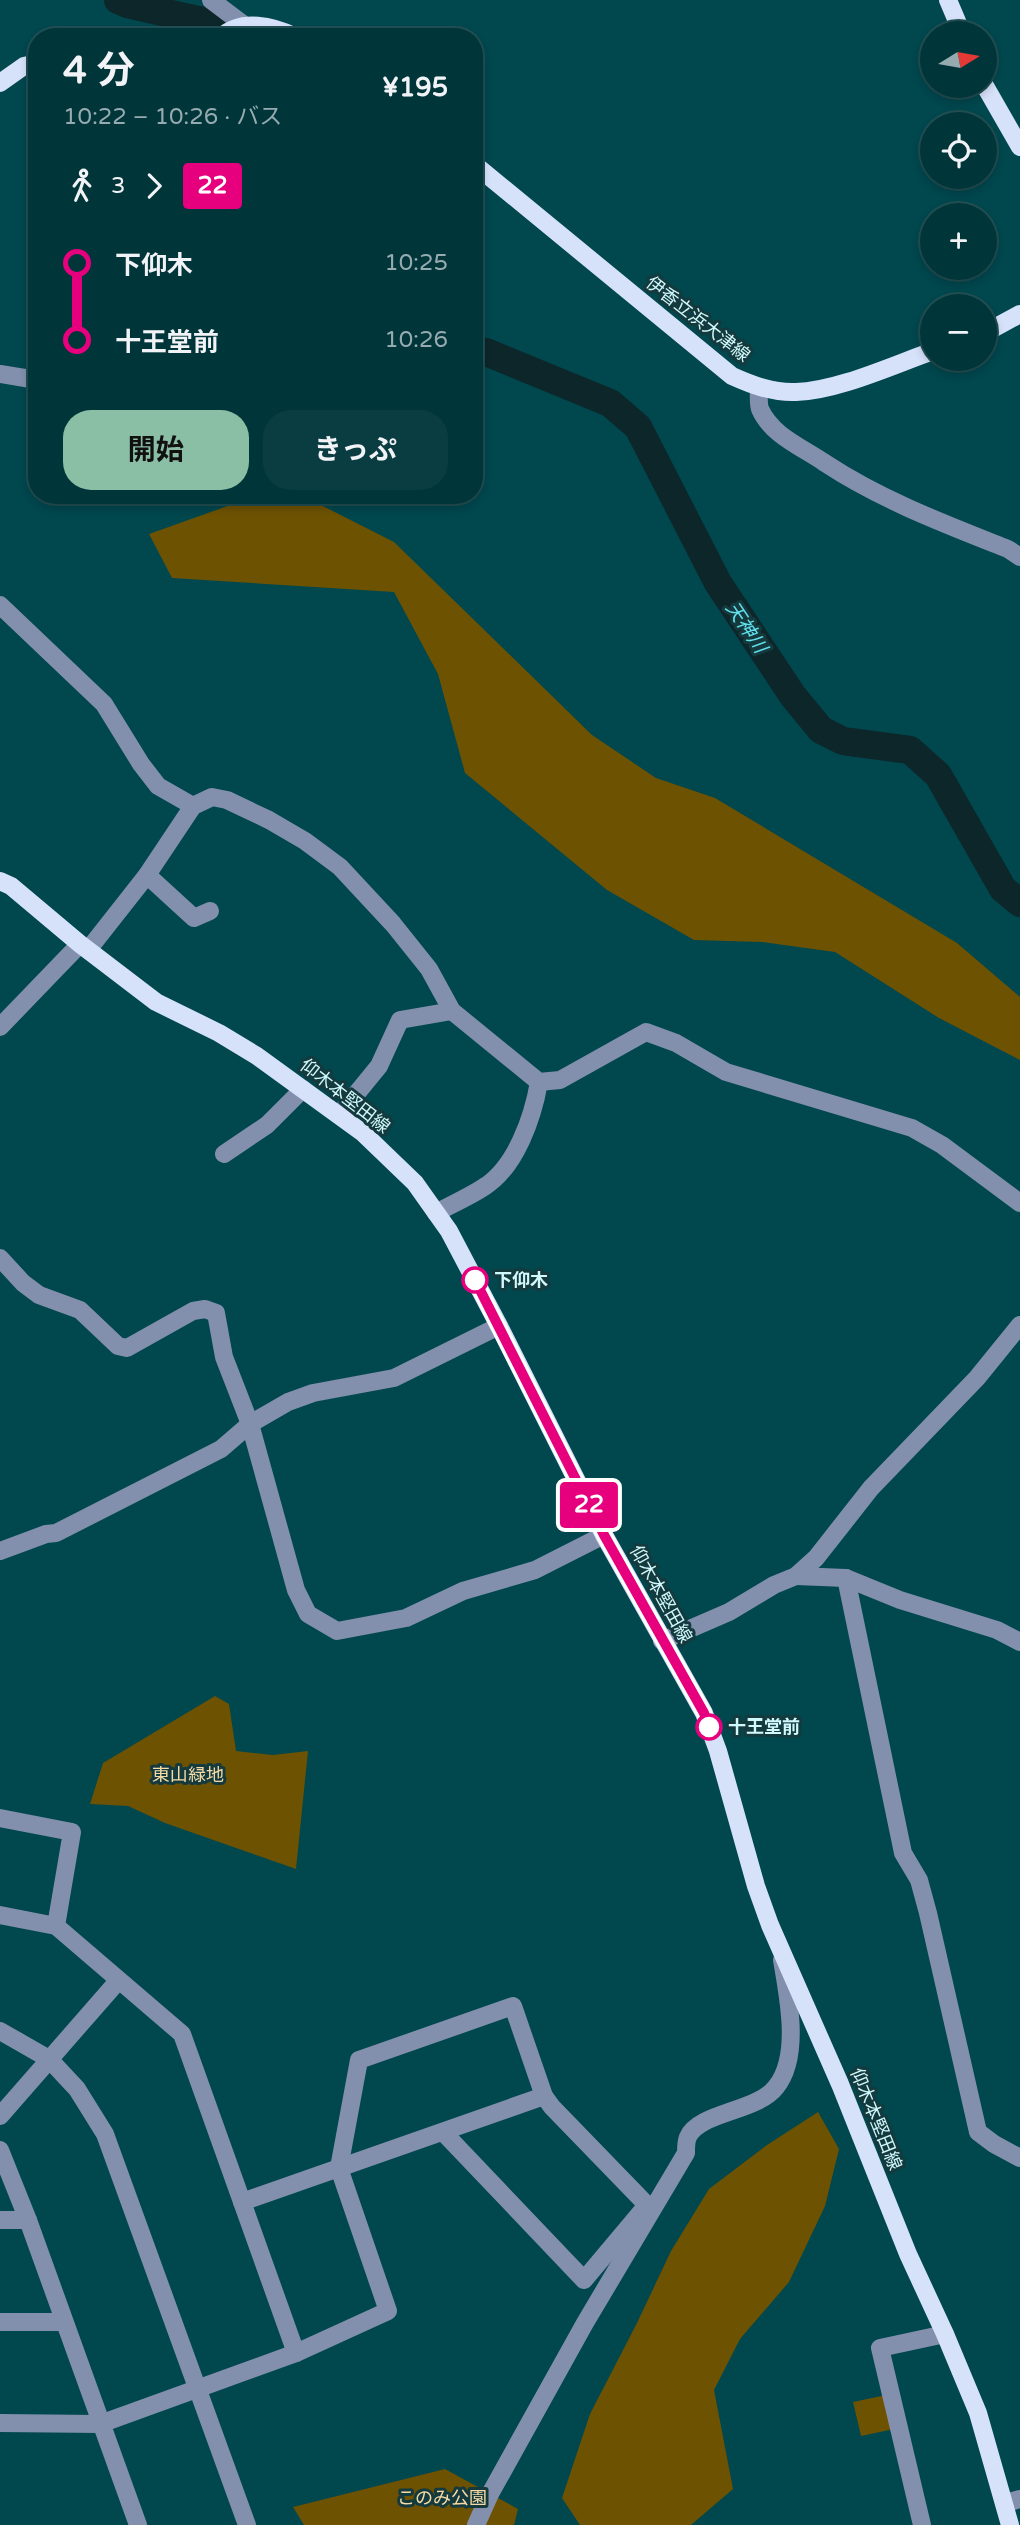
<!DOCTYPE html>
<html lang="ja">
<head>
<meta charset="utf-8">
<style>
  :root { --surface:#00353a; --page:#0a3d42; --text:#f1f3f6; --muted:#95abaf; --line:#225054; --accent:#8abfa5 }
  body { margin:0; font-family:"Varela Round","Noto Sans JP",sans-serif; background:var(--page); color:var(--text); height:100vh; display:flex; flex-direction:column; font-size:26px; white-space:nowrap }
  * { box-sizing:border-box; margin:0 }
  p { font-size:23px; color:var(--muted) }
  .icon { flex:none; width:38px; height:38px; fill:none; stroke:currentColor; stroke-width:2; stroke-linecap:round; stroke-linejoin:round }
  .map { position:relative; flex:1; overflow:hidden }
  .panel { position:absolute; left:28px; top:28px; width:455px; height:476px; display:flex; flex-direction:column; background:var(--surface); border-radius:28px; box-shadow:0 4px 10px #0003,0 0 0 2px var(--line) }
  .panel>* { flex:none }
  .badge { padding:0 14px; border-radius:5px; font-size:24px; line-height:46px }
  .needle { width:46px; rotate:79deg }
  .buttons { position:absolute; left:920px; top:21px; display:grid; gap:14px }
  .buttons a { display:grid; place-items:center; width:77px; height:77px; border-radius:50%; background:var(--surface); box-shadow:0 4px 10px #0003,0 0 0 2px var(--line); font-size:35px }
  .map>.badge { position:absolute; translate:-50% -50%; box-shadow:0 0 0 4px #fff }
  .legs { display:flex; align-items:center; gap:10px; height:77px; padding:0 35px; font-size:23px }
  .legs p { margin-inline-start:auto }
  .head { display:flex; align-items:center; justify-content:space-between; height:119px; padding:0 35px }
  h1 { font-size:38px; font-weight:700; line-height:52px }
  .action { display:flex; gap:14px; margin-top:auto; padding:14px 35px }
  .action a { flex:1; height:80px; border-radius:28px; background:var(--accent); color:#111; font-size:28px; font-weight:700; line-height:80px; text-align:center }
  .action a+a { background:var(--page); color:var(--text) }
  ul { padding:0 35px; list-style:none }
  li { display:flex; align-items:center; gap:24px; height:77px; font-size:26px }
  li i { display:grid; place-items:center; width:10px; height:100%; margin:0 9px; background:currentColor }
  li i::after { content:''; width:18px; height:18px; margin:-9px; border:5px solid; border-radius:50%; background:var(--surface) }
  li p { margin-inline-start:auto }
  li:first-child i { background:linear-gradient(#0000 50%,currentColor 0) }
  li:last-child i { background:linear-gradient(currentColor 50%,#0000 0) }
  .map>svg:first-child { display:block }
  .green { fill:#6d5202 }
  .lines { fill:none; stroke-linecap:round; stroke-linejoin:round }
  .river { stroke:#0d2629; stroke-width:28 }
  .minor { stroke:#8290ad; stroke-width:18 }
  .major { stroke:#d6e2fa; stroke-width:18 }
  .line-1-casing { stroke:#fff; stroke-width:16 }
  .line-1 { stroke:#e6007e; stroke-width:10 }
  .stop-1-dot { fill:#fff; stroke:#e6007e; stroke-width:3.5 }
  .labels { text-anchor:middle; stroke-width:6; stroke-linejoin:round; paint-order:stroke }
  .street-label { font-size:18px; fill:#d0f9fd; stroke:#153a3e }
  .stop-label { font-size:18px; font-weight:bold; fill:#d0f9fd; stroke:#153a3e; text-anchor:start }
  .park-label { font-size:18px; fill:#f5dba5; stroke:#153a3e }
  .water-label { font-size:19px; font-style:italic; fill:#61e0ee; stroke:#153a3e }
</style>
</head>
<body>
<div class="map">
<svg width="1020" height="2525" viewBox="0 0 1020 2525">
  <rect width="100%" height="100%" fill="#00474e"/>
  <g class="green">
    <polygon points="250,498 307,498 394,542 592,735 656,778 715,798 957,943 1020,997 1020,1060 939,1018 835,952 762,942 694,940 607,890 465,773 438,674 394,592 172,578 149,534"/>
    <polygon points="215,1696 229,1704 236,1751 273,1755 308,1751 296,1869 165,1823 128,1806 90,1804 103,1763"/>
    <polygon points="818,2112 839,2149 825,2206 789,2282 740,2339 714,2390 733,2489 691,2525 580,2525 562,2498 590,2414 637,2323 671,2251 709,2189 767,2145"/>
    <polygon points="886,2395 894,2429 861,2436 853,2402"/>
    <polygon points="445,2469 518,2509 514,2525 304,2525 293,2507"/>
  </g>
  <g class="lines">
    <g class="river">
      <polyline points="118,0 127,4 207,22 225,37"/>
      <polyline points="474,351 486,352 610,403 638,427 718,583 793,696 821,730 843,741 910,750 938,775 1003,889 1020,903"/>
    </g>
    <g class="minor">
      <polyline points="211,0 244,25"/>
      <polyline points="0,374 37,380"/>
      <path d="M759,388C759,394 758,403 760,409C772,436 802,447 825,463C881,500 945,524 1008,549L1020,557"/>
      <polyline points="0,605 104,704 141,764 158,786 193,806"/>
      <polyline points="147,875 194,918 210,911"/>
      <polyline points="88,950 147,875 193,806 212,797 227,800 269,820 305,841 340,867 393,924 429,969 452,1011 539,1082 560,1080 646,1032 676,1043 726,1072 912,1128 942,1145 1020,1203"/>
      <polyline points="0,1027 80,944"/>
      <polyline points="339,1115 379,1066 400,1020 452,1011"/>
      <polyline points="224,1154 267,1125 303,1089"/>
      <path d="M436,1213C452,1204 469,1197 484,1187C516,1167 533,1117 539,1082"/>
      <polyline points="0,1258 23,1283 39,1295 80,1310 118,1346 127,1348 193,1311 205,1309 216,1313 224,1357 250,1424 296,1590 308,1614 337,1631 406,1618 463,1591 535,1570 604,1535"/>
      <polyline points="0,1551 46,1534 56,1533 221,1449 250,1424 288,1402 313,1393 394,1378 499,1326"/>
      <polyline points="796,1576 846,1578 900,1600 997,1630 1020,1642"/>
      <polyline points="846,1578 903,1853 919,1880 928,1913 978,2132 994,2144 1020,2158"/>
      <polyline points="662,1641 729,1612 774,1585 796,1576 816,1558 871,1488 977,1378 1020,1325"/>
      <polyline points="0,1818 72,1832 56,1926"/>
      <polyline points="0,1915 56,1926 182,2034 296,2353"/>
      <polyline points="0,2031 49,2059 77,2089 105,2134 247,2525"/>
      <polyline points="0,2116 118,1981"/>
      <polyline points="0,2150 28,2220 138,2525"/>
      <polyline points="242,2202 544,2096"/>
      <polyline points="0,2220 28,2220"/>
      <polyline points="0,2322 63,2322"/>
      <polyline points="0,2423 100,2424 296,2353 388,2311 339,2168 359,2060 513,2006 544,2096 552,2107 647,2205 584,2280 444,2133"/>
      <polyline points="1006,2503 1020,2499"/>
      <path d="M476,2525L490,2494L585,2323L686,2153C686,2148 686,2141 688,2137C699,2112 757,2112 776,2087C801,2056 788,1996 782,1960"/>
      <polyline points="922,2525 880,2348 945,2334"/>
    </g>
    <g class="major">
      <polyline points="948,0 962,33"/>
      <path d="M221,37C242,18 273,26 296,37"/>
      <polyline points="0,83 24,66 37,63"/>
      <polyline points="985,86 1020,147"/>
      <path d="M474,164L732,376C752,385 773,393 796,392C837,391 893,365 933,351"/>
      <polyline points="985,333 1020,314"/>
      <polyline points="0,881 11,886 80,944 156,1002 219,1033 257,1056 363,1133 415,1183 449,1231 499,1326 604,1535 704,1713 718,1751 756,1886 770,1925 840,2084 908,2254 945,2334 978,2413 1010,2525"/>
    </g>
  </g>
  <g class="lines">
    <defs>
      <polyline id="line-1" points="475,1280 604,1535 704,1713 709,1727"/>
    </defs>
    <use href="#line-1" class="line-1-casing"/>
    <use href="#line-1" class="line-1"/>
  </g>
  <g class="stop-1-dot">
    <circle cx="475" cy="1280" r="12"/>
    <circle cx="709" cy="1727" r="12"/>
  </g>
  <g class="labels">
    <g class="street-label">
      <text transform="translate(698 319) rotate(38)" y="6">伊香立浜大津線</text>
      <text transform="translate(345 1096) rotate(38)" y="6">仰木本堅田線</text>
      <text transform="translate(661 1594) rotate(61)" y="6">仰木本堅田線</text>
      <text transform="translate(876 2119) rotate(68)" y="6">仰木本堅田線</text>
    </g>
    <g class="stop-label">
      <text x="494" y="1286">下仰木</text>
      <text x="728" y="1733">十王堂前</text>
    </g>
    <g class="park-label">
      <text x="188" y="1781">東山緑地</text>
      <text x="442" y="2504">このみ公園</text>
    </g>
    <g class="water-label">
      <text transform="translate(747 627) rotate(56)" y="7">天神川</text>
    </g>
  </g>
</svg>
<div class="buttons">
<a><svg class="needle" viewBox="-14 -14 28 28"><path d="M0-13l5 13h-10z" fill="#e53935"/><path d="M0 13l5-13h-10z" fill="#95abaf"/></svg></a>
<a><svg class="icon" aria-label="locate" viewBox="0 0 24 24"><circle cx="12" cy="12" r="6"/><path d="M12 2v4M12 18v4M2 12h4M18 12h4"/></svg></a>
<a>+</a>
<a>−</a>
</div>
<b class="badge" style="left:589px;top:1505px;background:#e6007e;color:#fff">22</b>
<section class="panel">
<div class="head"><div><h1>4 分</h1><p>10:22 – 10:26 · バス</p></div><b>¥195</b></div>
<div class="legs"><svg class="icon" aria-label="walk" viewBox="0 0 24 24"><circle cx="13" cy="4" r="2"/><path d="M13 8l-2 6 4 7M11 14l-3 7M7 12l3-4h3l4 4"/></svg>3<svg class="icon" aria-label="forward" viewBox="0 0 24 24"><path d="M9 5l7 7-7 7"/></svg><b class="badge" style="background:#e6007e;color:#fff">22</b></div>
<ul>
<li><i style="color:#e6007e"></i><b>下仰木</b><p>10:25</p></li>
<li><i style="color:#e6007e"></i><b>十王堂前</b><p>10:26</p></li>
</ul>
<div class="action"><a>開始</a><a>きっぷ</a></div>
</section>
</div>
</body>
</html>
